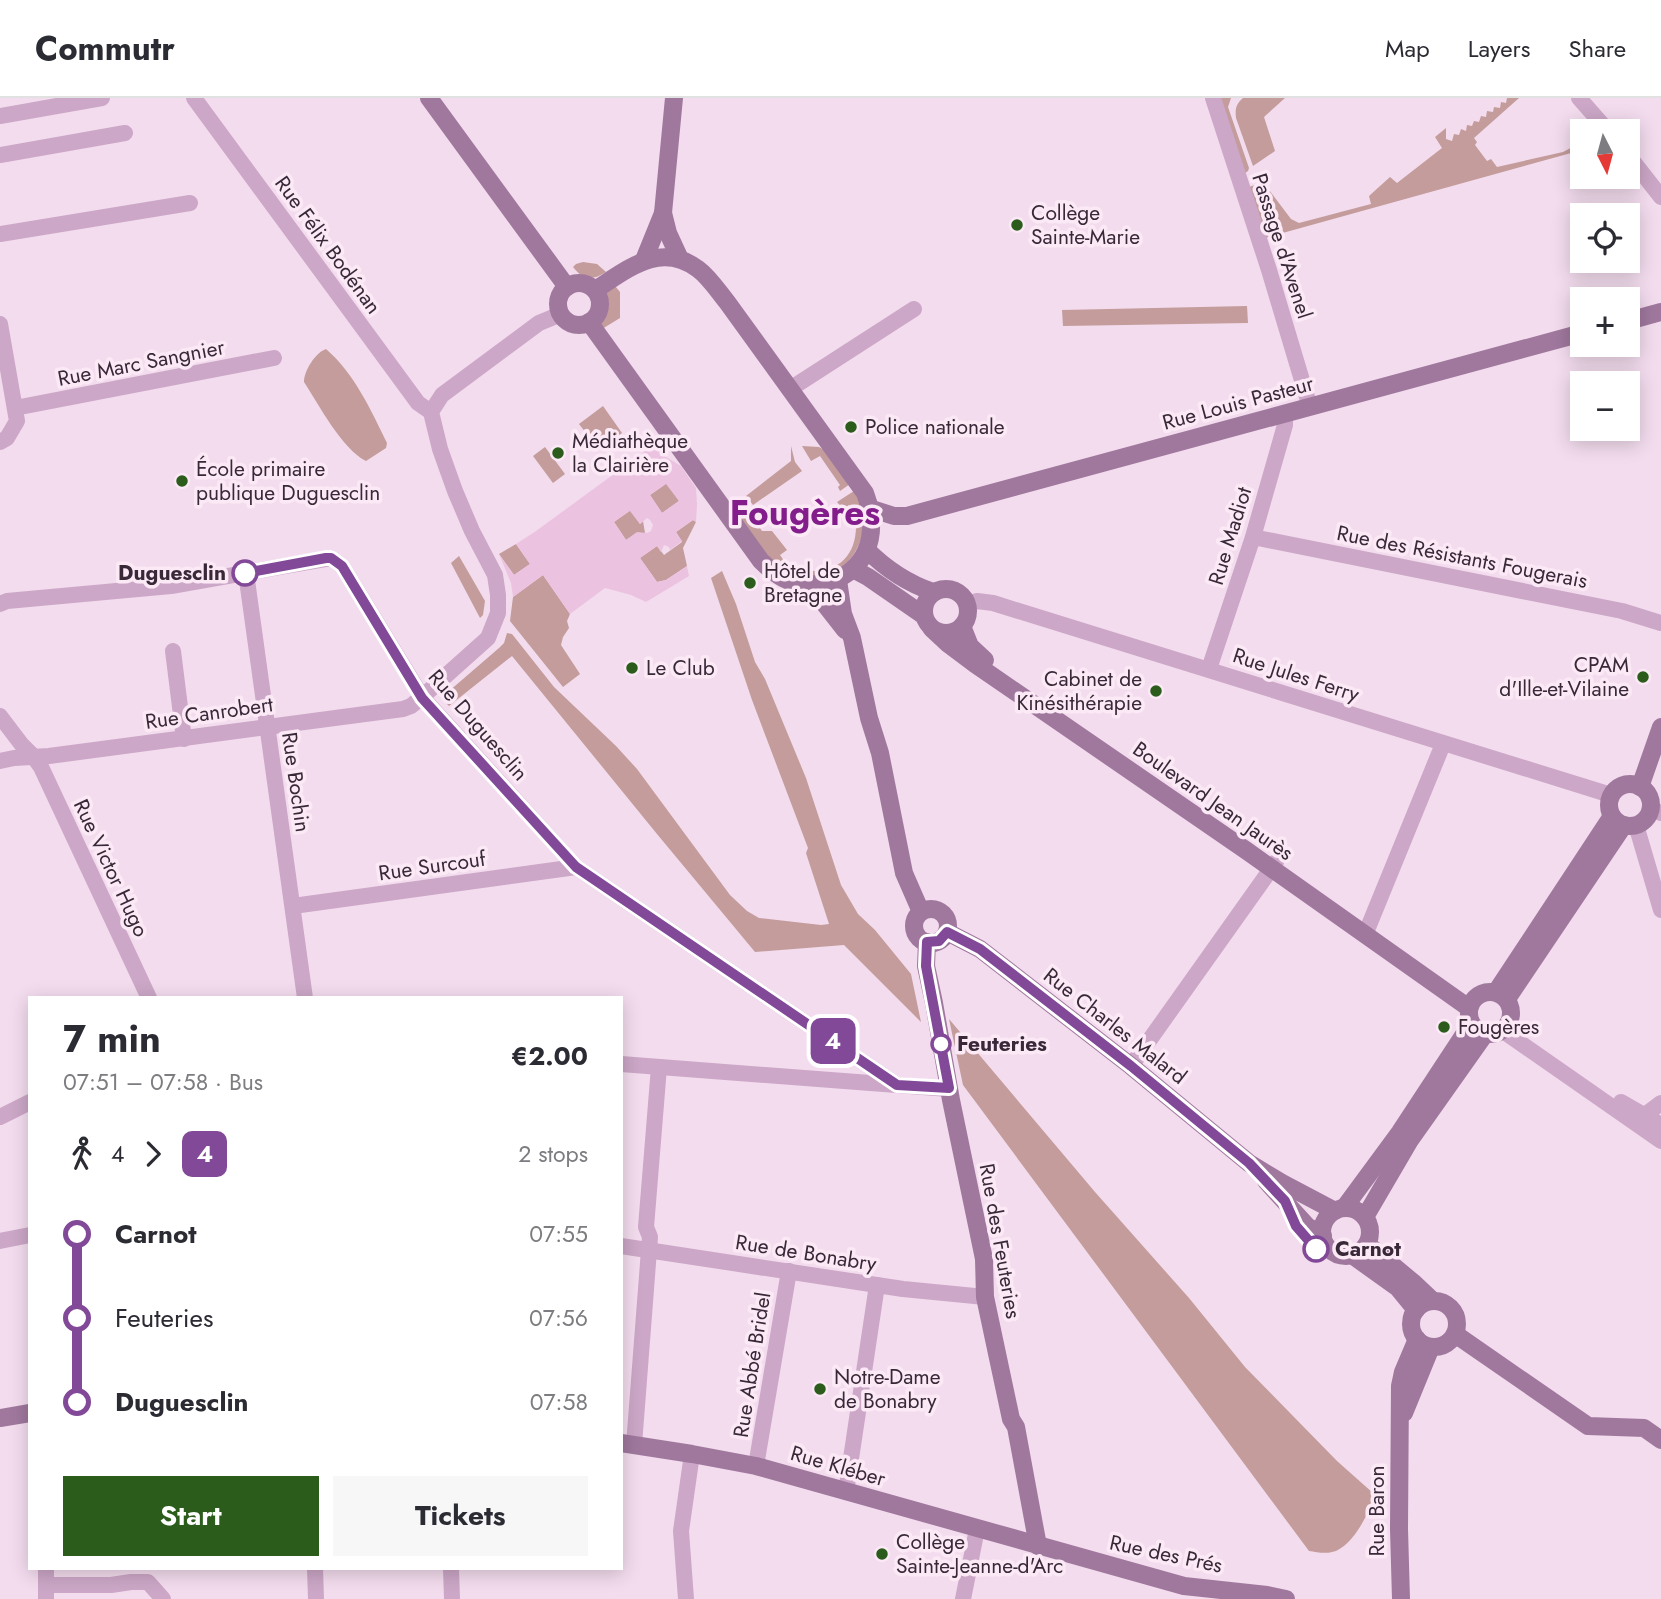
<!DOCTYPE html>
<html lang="en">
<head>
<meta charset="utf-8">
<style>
  :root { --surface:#fff; --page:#f7f7f7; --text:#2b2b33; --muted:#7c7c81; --line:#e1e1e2; --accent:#2b5c1b }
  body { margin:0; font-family:Jost,sans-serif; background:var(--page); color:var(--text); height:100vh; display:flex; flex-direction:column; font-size:26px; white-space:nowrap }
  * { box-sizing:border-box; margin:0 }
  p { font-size:23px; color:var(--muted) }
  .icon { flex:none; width:38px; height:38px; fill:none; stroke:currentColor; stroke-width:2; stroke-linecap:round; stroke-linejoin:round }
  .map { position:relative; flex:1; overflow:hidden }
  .sheet { position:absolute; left:28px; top:898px; width:595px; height:574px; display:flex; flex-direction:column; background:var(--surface); border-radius:0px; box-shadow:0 4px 18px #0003 }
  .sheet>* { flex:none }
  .badge { padding:0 14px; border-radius:10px; font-size:24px; line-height:46px }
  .needle { width:46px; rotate:174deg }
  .fabs { position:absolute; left:1570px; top:21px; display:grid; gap:14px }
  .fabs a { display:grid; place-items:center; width:70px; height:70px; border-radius:0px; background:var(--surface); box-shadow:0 4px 18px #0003; font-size:35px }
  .map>.badge { position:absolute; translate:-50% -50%; box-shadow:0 0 0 4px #fff }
  .legs { display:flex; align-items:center; gap:10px; height:77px; padding:0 35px; font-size:23px }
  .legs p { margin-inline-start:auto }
  .overview { display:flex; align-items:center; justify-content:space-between; height:119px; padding:0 35px }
  h1 { font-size:38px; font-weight:700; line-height:52px }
  .action { display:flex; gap:14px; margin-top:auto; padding:14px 35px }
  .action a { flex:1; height:80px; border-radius:0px; background:var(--accent); color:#fff; font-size:28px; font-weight:700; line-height:80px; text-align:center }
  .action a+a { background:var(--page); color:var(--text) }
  ul { padding:0 35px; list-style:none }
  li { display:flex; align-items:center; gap:24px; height:84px; font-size:26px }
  li i { display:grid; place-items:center; width:10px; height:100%; margin:0 9px; background:currentColor }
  li i::after { content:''; width:18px; height:18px; margin:-9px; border:5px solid; border-radius:50%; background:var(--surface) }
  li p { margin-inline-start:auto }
  li:first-child i { background:linear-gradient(#0000 50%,currentColor 0) }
  li:last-child i { background:linear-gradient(currentColor 50%,#0000 0) }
  header { display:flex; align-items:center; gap:42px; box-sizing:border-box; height:98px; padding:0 35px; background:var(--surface); border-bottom:2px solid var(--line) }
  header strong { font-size:33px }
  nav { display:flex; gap:38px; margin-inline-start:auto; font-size:24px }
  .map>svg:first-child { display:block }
  .green { fill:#c39c9b }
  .plaza { fill:#ecc2e1; fill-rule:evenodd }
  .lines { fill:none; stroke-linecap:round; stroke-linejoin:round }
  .street { stroke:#cca7c7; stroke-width:16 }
  .secondary { stroke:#a0789e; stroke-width:18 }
  .line-1-casing { stroke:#fff; stroke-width:16 }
  .line-1 { stroke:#814997; stroke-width:10 }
  .poi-dot { fill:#2b5c1b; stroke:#fbe9f6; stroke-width:2.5 }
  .stop-1-dot { fill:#fff; stroke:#814997; stroke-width:3.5 }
  .labels { text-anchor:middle; stroke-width:7; stroke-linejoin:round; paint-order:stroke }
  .poi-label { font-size:21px; fill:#382838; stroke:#fbe9f6; text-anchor:start }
  .street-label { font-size:21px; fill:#382838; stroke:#fbe9f6 }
  .stop-label { font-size:21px; font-weight:bold; fill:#382838; stroke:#fbe9f6; text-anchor:start }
  .town-label { font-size:35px; font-weight:bold; fill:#841d8c; stroke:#fbe9f6 }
</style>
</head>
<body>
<header>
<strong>Commutr</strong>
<nav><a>Map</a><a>Layers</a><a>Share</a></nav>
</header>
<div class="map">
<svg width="1661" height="1501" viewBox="0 0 1661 1501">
  <rect width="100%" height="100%" fill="#f3dcee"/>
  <g class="green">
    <polygon points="1219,0 1231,0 1228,9 1249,70 1248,73 1245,75"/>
    <path d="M1243,0H1285L1264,19L1275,53L1253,68L1236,20C1235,11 1236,6 1243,0Z"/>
    <polygon points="1507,0 1519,0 1474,40 1477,44 1475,47 1487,63 1491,61 1497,69 1563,54 1582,44 1582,52 1265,140 1249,89 1263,84 1291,121 1299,125 1371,106 1369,98 1390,79 1397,85 1442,50 1435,39 1446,30 1446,41 1452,43 1454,36 1459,37 1461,31 1466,33 1467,27 1472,28 1474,23 1479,24 1481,18 1486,19 1487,13 1493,14 1494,9 1500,10 1501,4 1506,5"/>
    <path d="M583,164L597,166L606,174C592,183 583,182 573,169L576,166Z"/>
    <path d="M615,188L620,194V220L602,231L600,227C606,215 608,208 607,194Z"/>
    <polygon points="1247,208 1248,225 1063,228 1062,212"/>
    <path d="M326,251C354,275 371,312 387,345L386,350L366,363C342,351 319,307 304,284C304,273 315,255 326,251Z"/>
    <polygon points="603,308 622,335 599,352 579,326"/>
    <polygon points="791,348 795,364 802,373 753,407 746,398 791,363"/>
    <polygon points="802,348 819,349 826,353 850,386 840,393 838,389 840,387 820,358 811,363"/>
    <polygon points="545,349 565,376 553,385 533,358"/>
    <polygon points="667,385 679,403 662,415 650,397"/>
    <path d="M854,393C885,441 834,503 783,473C761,460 746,431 731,410L741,403L762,433H772L787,452L780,457L791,473L795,470C829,480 857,464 856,426L860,422L849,407L843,411L837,404Z"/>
    <polygon points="630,412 640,426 643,423 645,435 637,435 626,442 614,424"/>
    <polygon points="693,422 696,424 683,450 687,468 666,482 657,484 640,460 657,448 664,457 682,444 676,434"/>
    <polygon points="516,446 530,466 514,477 499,456"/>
    <polygon points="459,458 485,503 483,517 480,520 451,465"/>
    <polygon points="722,473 736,506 755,564 765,581 806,680 841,787 858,816 875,832 911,876 921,924 844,847 755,854 657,736 512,558 449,608 447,606 446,598 448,594 499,550 504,545 507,535 512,536 554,589 616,648 637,671 730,797 747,813 759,820 821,827 829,826 806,755 808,750 752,602 711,480"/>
    <polygon points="543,477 570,516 567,523 569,530 563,539 561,547 580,576 563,589 510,523 513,499"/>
    <path d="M949,921L1095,1094L1189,1200L1245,1269L1337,1363L1373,1395C1372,1413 1351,1451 1332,1454C1325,1456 1316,1454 1309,1453L963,987Z"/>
  </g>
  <path class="plaza" d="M655,346L663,357L681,368L696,390L697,406L696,424L693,422L676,434L682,443L670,452L669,449L664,447L661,454L657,448L640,460L657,484L666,482L687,468L689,478L646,504L631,497L605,490L570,516L543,477L513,499L511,485L499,456L514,477L530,466L516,446L536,433ZM666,386L679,403L662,415L650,397ZM630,413L640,426L647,420L650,422L653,427L651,433L647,435L637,434L626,442L614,424Z"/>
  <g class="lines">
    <g class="street">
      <polyline points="194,0 418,305 431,314"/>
      <polyline points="1213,0 1269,172 1310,309"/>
      <polyline points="1579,0 1608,33"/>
      <polyline points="0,18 102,0"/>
      <polyline points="0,57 125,35"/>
      <polyline points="1628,57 1661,99"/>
      <polyline points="0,136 190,105"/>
      <polyline points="0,226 17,323 7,340 0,344"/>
      <polyline points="790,291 914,211"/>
      <polyline points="15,310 274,260"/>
      <polyline points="1253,439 1622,513 1661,525"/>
      <polyline points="246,475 305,900"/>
      <polyline points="0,506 7,503 171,488 331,460 342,468 422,599 576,769 897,987"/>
      <polyline points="967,507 977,503 993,505 1611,697"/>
      <polyline points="173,553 184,641"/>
      <polyline points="1209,571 1253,439 1285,327 1285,315"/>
      <polyline points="0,618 22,647 33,658 41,669 149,900"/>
      <polyline points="0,663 14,660 49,658 403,611 411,608 422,599 488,540 498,515 498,497 495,477 472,433 455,393 440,351 431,314 442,297 539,225 561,216"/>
      <polyline points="1650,711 1661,715"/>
      <polyline points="1636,727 1661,812"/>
      <polyline points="293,808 576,769"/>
      <polyline points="1365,837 1443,646"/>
      <polyline points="1503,933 1661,1043"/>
      <polyline points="621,966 949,991"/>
      <polyline points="1131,968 1276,764"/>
      <polyline points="1621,1004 1661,1027"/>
      <polyline points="1645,1017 1661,1005"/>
      <polyline points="0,1019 30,1004"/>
      <polyline points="0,1143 30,1137"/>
      <polyline points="621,1148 903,1191 985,1199"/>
      <polyline points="634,1347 650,1139 646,1129 659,969"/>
      <polyline points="756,1368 789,1173"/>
      <polyline points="846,1394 877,1187"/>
      <polyline points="46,1470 46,1501"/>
      <polyline points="315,1470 316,1501"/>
      <polyline points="451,1470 452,1501"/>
      <polyline points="46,1487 111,1487 131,1484 148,1484 163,1501"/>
      <polyline points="686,1501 681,1433 692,1356"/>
      <polyline points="963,1501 977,1431"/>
    </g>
    <g class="secondary">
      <polyline points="429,0 567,189"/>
      <polyline points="663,115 668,135 680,161"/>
      <polyline points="644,162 663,115 674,0"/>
      <circle cx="579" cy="206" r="21"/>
      <polyline points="1628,223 1661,214"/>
      <path d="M589,224L761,463C769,470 776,478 787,482C816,493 852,483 866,453C874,435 872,413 865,395L727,204C718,193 709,179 698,171C660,143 628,171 595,192"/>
      <polyline points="869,410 894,418 907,418 1582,235"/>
      <path d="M867,452C886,471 907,485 933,494"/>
      <polyline points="853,471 868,479 923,517"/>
      <polyline points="838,482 843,516 852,540 869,620 880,655 904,775 921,814"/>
      <polyline points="809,486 845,532"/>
      <circle cx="946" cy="513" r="22"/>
      <polyline points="962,528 970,548 985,562"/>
      <polyline points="932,531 947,545 975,566 1247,753 1469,910"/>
      <circle cx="1630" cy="707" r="21"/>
      <polyline points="1640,689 1661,629"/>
      <circle cx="931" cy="828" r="17"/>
      <polyline points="947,834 980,851 1131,968 1249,1065 1282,1085 1335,1113"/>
      <polyline points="927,844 926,868 934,905 951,1002 984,1161 985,1199 1011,1321 1016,1329 1038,1448"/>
      <circle cx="1490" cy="915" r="21"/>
      <polyline points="1496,894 1612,718"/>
      <polyline points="1507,901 1624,727"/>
      <polyline points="1266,1083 1308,1129 1317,1133 1323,1138"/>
      <polyline points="1344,1110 1400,1034 1471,926"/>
      <circle cx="1346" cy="1134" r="24"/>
      <polyline points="1365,1119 1410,1042 1485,936"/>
      <polyline points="1367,1146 1415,1186 1433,1203"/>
      <polyline points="1352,1157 1398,1190 1416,1212"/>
      <circle cx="1434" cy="1226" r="23"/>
      <polyline points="1455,1236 1588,1328 1644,1330 1661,1342"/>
      <polyline points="1404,1315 1431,1249"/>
      <polyline points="0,1320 30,1315"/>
      <polyline points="621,1345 692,1356 756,1368 1184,1488 1267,1497 1286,1501"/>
      <polyline points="1401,1501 1399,1431 1400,1288 1403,1274 1417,1241"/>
    </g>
  </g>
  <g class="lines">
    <defs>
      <polyline id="line-1" points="245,475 326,460 331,460 342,468 422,600 576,769 897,987 949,990 926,868 927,844 939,843 947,834 980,851 1131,968 1249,1065 1285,1103 1296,1128 1316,1151"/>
    </defs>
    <use href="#line-1" class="line-1-casing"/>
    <use href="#line-1" class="line-1"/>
  </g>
  <g class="poi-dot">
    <circle cx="1017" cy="127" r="7"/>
    <circle cx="851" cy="329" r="7"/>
    <circle cx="558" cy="355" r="7"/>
    <circle cx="182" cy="383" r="7"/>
    <circle cx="750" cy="485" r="7"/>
    <circle cx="632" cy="570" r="7"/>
    <circle cx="1643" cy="579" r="7"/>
    <circle cx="1156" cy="593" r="7"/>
    <circle cx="1444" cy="929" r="7"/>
    <circle cx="820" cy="1291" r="7"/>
    <circle cx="882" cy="1456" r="7"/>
  </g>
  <g class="stop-1-dot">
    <circle cx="245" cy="475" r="12"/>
    <circle cx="941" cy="946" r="9"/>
    <circle cx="1316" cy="1151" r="12"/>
  </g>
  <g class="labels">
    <g class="poi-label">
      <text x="1031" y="122">Collège<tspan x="1031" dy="24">Sainte-Marie</tspan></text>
      <text x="865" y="336">Police nationale</text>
      <text x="572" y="350">Médiathèque<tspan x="572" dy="24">la Clairière</tspan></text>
      <text x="196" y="378">École primaire<tspan x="196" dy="24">publique Duguesclin</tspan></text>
      <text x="764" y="480">Hôtel de<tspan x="764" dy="24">Bretagne</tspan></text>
      <text x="1629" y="574" text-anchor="end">CPAM<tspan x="1629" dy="24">d'Ille-et-Vilaine</tspan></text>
      <text x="646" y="577">Le Club</text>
      <text x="1142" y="588" text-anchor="end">Cabinet de<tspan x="1142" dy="24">Kinésithérapie</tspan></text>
      <text x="1458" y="936">Fougères</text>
      <text x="834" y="1286">Notre-Dame<tspan x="834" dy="24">de Bonabry</tspan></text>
      <text x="896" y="1451">Collège<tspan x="896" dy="24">Sainte-Jeanne-d'Arc</tspan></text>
    </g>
    <g class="street-label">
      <text transform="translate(328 147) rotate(54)" y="7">Rue Félix Bodénan</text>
      <text transform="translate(1282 148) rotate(72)" y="7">Passage d'Avenel</text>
      <text transform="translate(141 265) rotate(-11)" y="7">Rue Marc Sangnier</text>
      <text transform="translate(1238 305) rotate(-15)" y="7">Rue Louis Pasteur</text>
      <text transform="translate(1230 438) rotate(-73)" y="7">Rue Madiot</text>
      <text transform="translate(1462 459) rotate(11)" y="7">Rue des Résistants Fougerais</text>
      <text transform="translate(1296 577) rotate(18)" y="7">Rue Jules Ferry</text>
      <text transform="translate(209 615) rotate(-8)" y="7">Rue Canrobert</text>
      <text transform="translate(478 627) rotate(49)" y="7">Rue Duguesclin</text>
      <text transform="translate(296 684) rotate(82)" y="7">Rue Bochin</text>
      <text transform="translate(1213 703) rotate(35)" y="7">Boulevard Jean Jaurès</text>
      <text transform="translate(432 768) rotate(-8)" y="7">Rue Surcouf</text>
      <text transform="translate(111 770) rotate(65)" y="7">Rue Victor Hugo</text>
      <text transform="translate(1115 928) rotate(38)" y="7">Rue Charles Malard</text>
      <text transform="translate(1000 1143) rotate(80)" y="7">Rue des Feuteries</text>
      <text transform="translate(806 1155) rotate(9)" y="7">Rue de Bonabry</text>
      <text transform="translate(752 1267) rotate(-81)" y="7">Rue Abbé Bridel</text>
      <text transform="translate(838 1368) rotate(16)" y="7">Rue Kléber</text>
      <text transform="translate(1377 1413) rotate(-90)" y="7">Rue Baron</text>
      <text transform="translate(1166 1456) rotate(12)" y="7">Rue des Prés</text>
    </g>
    <g class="stop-label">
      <text x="226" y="482" text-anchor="end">Duguesclin</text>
      <text x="957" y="953">Feuteries</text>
      <text x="1335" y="1158">Carnot</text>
    </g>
    <g class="town-label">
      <text x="805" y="427">Fougères</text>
    </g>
  </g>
</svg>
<div class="fabs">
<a><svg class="needle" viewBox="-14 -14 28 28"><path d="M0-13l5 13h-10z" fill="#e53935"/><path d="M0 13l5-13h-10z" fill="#7c7c81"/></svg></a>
<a><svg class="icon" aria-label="locate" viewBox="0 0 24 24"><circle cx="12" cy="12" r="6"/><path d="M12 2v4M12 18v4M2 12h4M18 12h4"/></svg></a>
<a>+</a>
<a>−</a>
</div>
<b class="badge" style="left:833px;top:943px;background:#814997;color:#fff">4</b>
<section class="sheet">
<div class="overview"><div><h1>7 min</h1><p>07:51 – 07:58 · Bus</p></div><b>€2.00</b></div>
<div class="legs"><svg class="icon" aria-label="walk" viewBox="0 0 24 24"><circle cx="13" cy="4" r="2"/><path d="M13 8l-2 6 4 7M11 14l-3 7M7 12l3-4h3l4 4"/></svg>4<svg class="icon" aria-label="forward" viewBox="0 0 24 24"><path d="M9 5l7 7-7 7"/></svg><b class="badge" style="background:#814997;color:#fff">4</b><p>2 stops</p></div>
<ul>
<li><i style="color:#814997"></i><b>Carnot</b><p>07:55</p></li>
<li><i style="color:#814997"></i><span>Feuteries</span><p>07:56</p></li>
<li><i style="color:#814997"></i><b>Duguesclin</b><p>07:58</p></li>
</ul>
<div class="action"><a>Start</a><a>Tickets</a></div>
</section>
</div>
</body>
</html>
